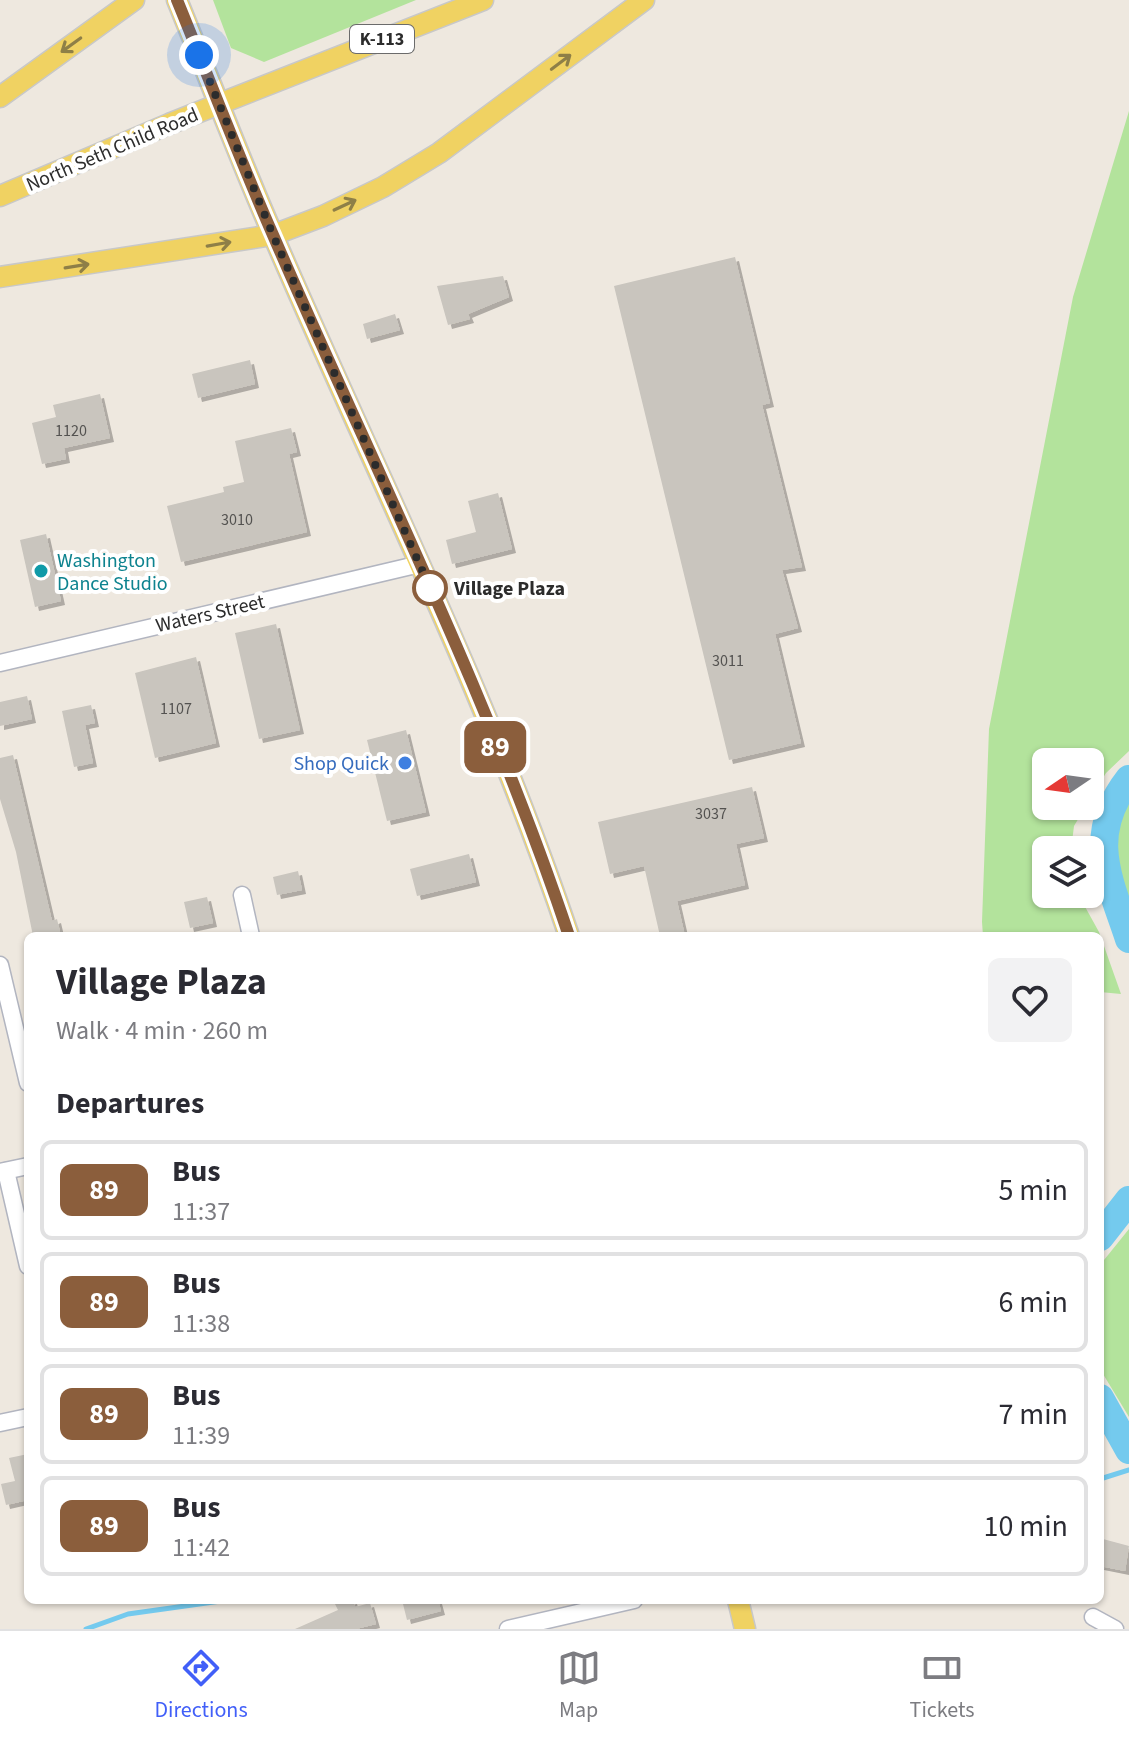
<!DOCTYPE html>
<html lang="en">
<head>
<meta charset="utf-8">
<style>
  :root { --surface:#fff; --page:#f2f2f3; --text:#2b2b33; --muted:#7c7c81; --line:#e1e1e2; --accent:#415ff8 }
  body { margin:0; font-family:"Source Sans 3",sans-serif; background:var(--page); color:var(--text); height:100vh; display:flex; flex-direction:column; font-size:30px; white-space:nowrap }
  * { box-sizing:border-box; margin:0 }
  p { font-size:26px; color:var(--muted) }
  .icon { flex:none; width:44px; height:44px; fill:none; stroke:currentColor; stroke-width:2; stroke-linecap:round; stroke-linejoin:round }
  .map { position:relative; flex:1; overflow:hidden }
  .panel { position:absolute; left:24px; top:932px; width:1080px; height:672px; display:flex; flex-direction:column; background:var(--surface); border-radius:12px; box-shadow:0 2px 6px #0004 }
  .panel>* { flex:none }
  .badge { padding:0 16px; border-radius:12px; font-size:28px; line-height:52px }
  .needle { width:52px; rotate:257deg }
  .fabs { position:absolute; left:1032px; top:748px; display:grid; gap:16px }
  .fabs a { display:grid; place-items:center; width:72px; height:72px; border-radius:12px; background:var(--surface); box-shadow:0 2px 6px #0004; font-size:40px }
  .you { position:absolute; width:40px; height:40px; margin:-20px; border:6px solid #fff; border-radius:50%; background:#1a73e8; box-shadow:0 0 0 12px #1a73e833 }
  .map>.badge { position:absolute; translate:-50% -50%; box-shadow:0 0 0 4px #fff }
  h2 { padding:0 32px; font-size:30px; line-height:72px }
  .round { display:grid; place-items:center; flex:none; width:84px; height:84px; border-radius:12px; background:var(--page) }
  .head { display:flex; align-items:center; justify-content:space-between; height:136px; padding:0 32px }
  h1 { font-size:38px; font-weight:700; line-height:60px }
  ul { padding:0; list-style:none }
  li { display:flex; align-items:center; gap:24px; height:100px; margin:0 16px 12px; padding:0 16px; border:4px solid var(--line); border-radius:12px }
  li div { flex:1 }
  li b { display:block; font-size:30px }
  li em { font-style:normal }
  li .badge { min-width:88px; font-weight:700; text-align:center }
  .tabs { display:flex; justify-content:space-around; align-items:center; height:112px; border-top:2px solid var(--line); background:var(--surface); font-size:22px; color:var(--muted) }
  .tabs a { display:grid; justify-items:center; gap:4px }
  .tabs .current { color:var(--accent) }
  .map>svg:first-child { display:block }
  .green { fill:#b3e39c }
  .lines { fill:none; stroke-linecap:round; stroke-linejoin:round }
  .stream { stroke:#74caee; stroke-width:5 }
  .river { stroke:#74caee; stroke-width:28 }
  .building { fill:#c9c5be; filter:url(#shadow) }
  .minor-casing { stroke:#b2b5c0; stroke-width:19 }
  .major-casing { stroke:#c8c8c8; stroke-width:23 }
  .minor { stroke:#fff; stroke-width:16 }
  .major { stroke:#f0d262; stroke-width:20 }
  .major-bridge-casing { stroke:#c8c8c8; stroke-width:23; stroke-linecap:butt }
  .major-bridge { stroke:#f0d262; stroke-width:20 }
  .oneway { stroke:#8e7f47 }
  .line-casing { stroke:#fff; stroke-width:18 }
  .line { stroke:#8b5e3c; stroke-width:12 }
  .walk { stroke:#2c2c2c; stroke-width:8; stroke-dasharray:0 14.4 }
  .culture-dot { fill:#0f9aa8; stroke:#fff; stroke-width:3 }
  .stop-dot { fill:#fff; stroke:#8b5e3c; stroke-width:4 }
  .shop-dot { fill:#3f7fe0; stroke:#fff; stroke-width:3 }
  .labels { text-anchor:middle; stroke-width:8; stroke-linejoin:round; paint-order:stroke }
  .number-label { font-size:16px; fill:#535250 }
  .shield { fill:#fff; stroke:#6b6b6b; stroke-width:2 }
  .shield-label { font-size:18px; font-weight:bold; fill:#2c2c2c }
  .street-label { font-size:20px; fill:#2c2c2c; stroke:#fff }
  .culture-label { font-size:20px; fill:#0d838f; stroke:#fff; text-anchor:start }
  .stop-label { font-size:20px; font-weight:bold; fill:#2c2c2c; stroke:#fff; text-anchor:start }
  .shop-label { font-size:20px; fill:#366cbe; stroke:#fff; text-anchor:end }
</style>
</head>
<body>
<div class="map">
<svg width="1129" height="1629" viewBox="0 0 1129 1629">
  <defs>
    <filter id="shadow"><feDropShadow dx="4" dy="4" stdDeviation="0" flood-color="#0004"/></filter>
  </defs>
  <rect width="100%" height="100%" fill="#eee8df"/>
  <g class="green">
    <polygon points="213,0 416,0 264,62 231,48"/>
    <polygon points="1129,111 1129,751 1106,773 1090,799 1090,762 1046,762 1046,806 1086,806 1074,826 1071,850 1046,850 1046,894 1078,894 1099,932 1121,994 1100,992 1100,936 983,936 982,922 989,729 1073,297"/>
    <path d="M1129,798V911H1126C1121,900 1113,886 1111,874C1108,853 1116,815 1129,798Z"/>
    <polygon points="1129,1229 1129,1417 1100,1369 1100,1265"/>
  </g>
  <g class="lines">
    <g class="stream">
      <polyline points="1100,1479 1129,1470"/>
      <polyline points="86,1629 128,1614 228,1600"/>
    </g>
    <g class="river">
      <path d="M1129,779C1085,835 1109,879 1129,939"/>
      <polyline points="1100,1237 1129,1200"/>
      <polyline points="1100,1398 1129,1450"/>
    </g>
  </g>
  <g class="building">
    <polygon points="735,257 770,403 762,405 802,567 782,570 798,628 775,634 801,743 729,760 614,286"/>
    <polygon points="503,276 509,297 468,314 470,319 448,325 437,286"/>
    <polygon points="395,314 400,330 367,339 363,324"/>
    <polygon points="250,360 255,384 198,398 192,374"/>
    <polygon points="100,394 110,438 64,448 66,459 42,464 32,423 56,417 53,405"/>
    <polygon points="291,428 297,452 289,454 307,532 181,562 167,506 224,492 223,487 244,482 235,441"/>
    <polygon points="498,493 512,549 452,564 446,540 476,532 468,501"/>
    <polygon points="46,534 61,601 35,607 20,540"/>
    <polygon points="276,624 300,730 259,739 235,633"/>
    <polygon points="196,657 216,743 155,758 135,673"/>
    <polygon points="27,696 32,719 0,726 0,702"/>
    <polygon points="91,705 95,723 85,725 93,763 74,767 62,711"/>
    <polygon points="406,730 426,812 387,821 367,740"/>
    <polygon points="13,755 52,921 57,919 61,936 33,936 16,852 0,799 0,758"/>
    <polygon points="752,787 764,838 736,844 745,885 677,901 685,936 660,936 644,866 610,874 598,822"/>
    <polygon points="469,854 476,882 417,896 410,869"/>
    <polygon points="298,871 302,890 277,895 273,877"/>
    <polygon points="207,897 213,923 190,928 184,902"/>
    <polygon points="28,1454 28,1500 6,1505 1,1484 15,1481 9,1458"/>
    <polygon points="1103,1539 1129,1546 1125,1571 1100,1566"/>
    <polygon points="353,1600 355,1607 370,1603 376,1624 356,1629 295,1629 338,1610 335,1604"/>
    <polygon points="419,1600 438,1600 441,1611 407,1620 403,1604"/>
  </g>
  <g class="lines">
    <defs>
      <g id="minor">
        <polyline points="0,663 420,564"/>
        <polyline points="242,895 251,936"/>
        <polyline points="0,965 28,1083"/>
        <polyline points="6,1171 28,1266"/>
        <polyline points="0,1172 28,1166"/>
        <polyline points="0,1423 28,1417"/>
        <polyline points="1093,1617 1115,1629"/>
        <polyline points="508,1629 634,1600"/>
      </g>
      <g id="major">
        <path d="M177,0C209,78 239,157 273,235C373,468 488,695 569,936"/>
        <polyline points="0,97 134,0"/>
        <polyline points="224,102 483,0"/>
        <polyline points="0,196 169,124"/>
        <polyline points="0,277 273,235 323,216 383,187 439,153 644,0"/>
        <polyline points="738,1600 745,1629"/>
      </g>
    </defs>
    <use href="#minor" class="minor-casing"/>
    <use href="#major" class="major-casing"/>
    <use href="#minor" class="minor"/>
    <use href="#major" class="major"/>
    <defs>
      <polyline id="major-bridge" points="169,124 224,102"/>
    </defs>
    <use href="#major-bridge" class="major-bridge-casing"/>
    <use href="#major-bridge" class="major-bridge"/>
  </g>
  <defs><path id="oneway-shaft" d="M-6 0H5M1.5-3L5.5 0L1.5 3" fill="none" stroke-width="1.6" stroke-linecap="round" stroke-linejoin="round" transform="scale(2)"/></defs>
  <g class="oneway">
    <use href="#oneway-shaft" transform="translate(71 45) rotate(144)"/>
    <use href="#oneway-shaft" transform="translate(561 62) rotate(-37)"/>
    <use href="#oneway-shaft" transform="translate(345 205) rotate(-25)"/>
    <use href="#oneway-shaft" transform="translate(219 244) rotate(-10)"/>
    <use href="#oneway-shaft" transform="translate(77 266) rotate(-9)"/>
  </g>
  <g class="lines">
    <defs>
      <path id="line" d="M177,0C209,78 239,158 273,235C373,466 489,696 569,936"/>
    </defs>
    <use href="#line" class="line-casing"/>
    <use href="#line" class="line"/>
    <polyline class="walk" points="199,55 273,235 430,588"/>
  </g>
  <circle class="culture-dot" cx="41" cy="571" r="8"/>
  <circle class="stop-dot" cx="430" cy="588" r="16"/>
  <circle class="shop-dot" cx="405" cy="763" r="8"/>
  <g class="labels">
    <g class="number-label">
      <text x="71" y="436">1120</text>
      <text x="237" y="525">3010</text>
      <text x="728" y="666">3011</text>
      <text x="176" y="714">1107</text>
      <text x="711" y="819">3037</text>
    </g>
    <rect class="shield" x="350" y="25" width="64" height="28" rx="6"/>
    <g class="shield-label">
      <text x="382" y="45">K-113</text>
    </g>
    <g class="street-label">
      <text transform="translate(112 149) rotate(-23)" y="7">North Seth Child Road</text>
      <text transform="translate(210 613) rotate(-13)" y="7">Waters Street</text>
    </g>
    <g class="culture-label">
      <text x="57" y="567">Washington<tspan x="57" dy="23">Dance Studio</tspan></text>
    </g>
    <g class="stop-label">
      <text x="454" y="595">Village Plaza</text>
    </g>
    <g class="shop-label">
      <text x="389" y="770">Shop Quick</text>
    </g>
  </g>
</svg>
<div class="fabs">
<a><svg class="needle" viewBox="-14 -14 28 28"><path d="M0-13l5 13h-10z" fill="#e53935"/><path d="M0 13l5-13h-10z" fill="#7c7c81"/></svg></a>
<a><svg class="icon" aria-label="layers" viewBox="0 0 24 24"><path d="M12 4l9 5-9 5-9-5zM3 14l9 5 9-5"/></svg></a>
</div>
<div class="you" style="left:199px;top:55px"></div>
<b class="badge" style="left:495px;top:747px;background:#8b5e3c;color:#fff">89</b>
<section class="panel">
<div class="head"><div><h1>Village Plaza</h1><p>Walk · 4 min · 260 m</p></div><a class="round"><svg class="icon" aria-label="heart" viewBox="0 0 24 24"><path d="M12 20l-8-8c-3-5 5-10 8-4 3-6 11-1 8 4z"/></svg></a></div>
<h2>Departures</h2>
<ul>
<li><span class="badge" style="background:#8b5e3c;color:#fff">89</span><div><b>Bus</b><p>11:37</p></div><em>5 min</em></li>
<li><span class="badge" style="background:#8b5e3c;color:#fff">89</span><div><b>Bus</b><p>11:38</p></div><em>6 min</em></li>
<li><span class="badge" style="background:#8b5e3c;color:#fff">89</span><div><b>Bus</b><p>11:39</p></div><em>7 min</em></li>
<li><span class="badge" style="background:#8b5e3c;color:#fff">89</span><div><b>Bus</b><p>11:42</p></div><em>10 min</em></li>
</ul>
</section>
</div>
<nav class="tabs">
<a class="current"><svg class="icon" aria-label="directions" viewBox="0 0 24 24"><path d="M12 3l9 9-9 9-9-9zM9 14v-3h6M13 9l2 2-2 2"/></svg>Directions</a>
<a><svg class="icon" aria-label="map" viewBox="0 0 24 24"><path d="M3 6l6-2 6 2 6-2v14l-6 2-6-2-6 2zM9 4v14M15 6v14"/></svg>Map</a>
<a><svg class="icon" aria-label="tickets" viewBox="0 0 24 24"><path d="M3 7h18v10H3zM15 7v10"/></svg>Tickets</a>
</nav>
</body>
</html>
